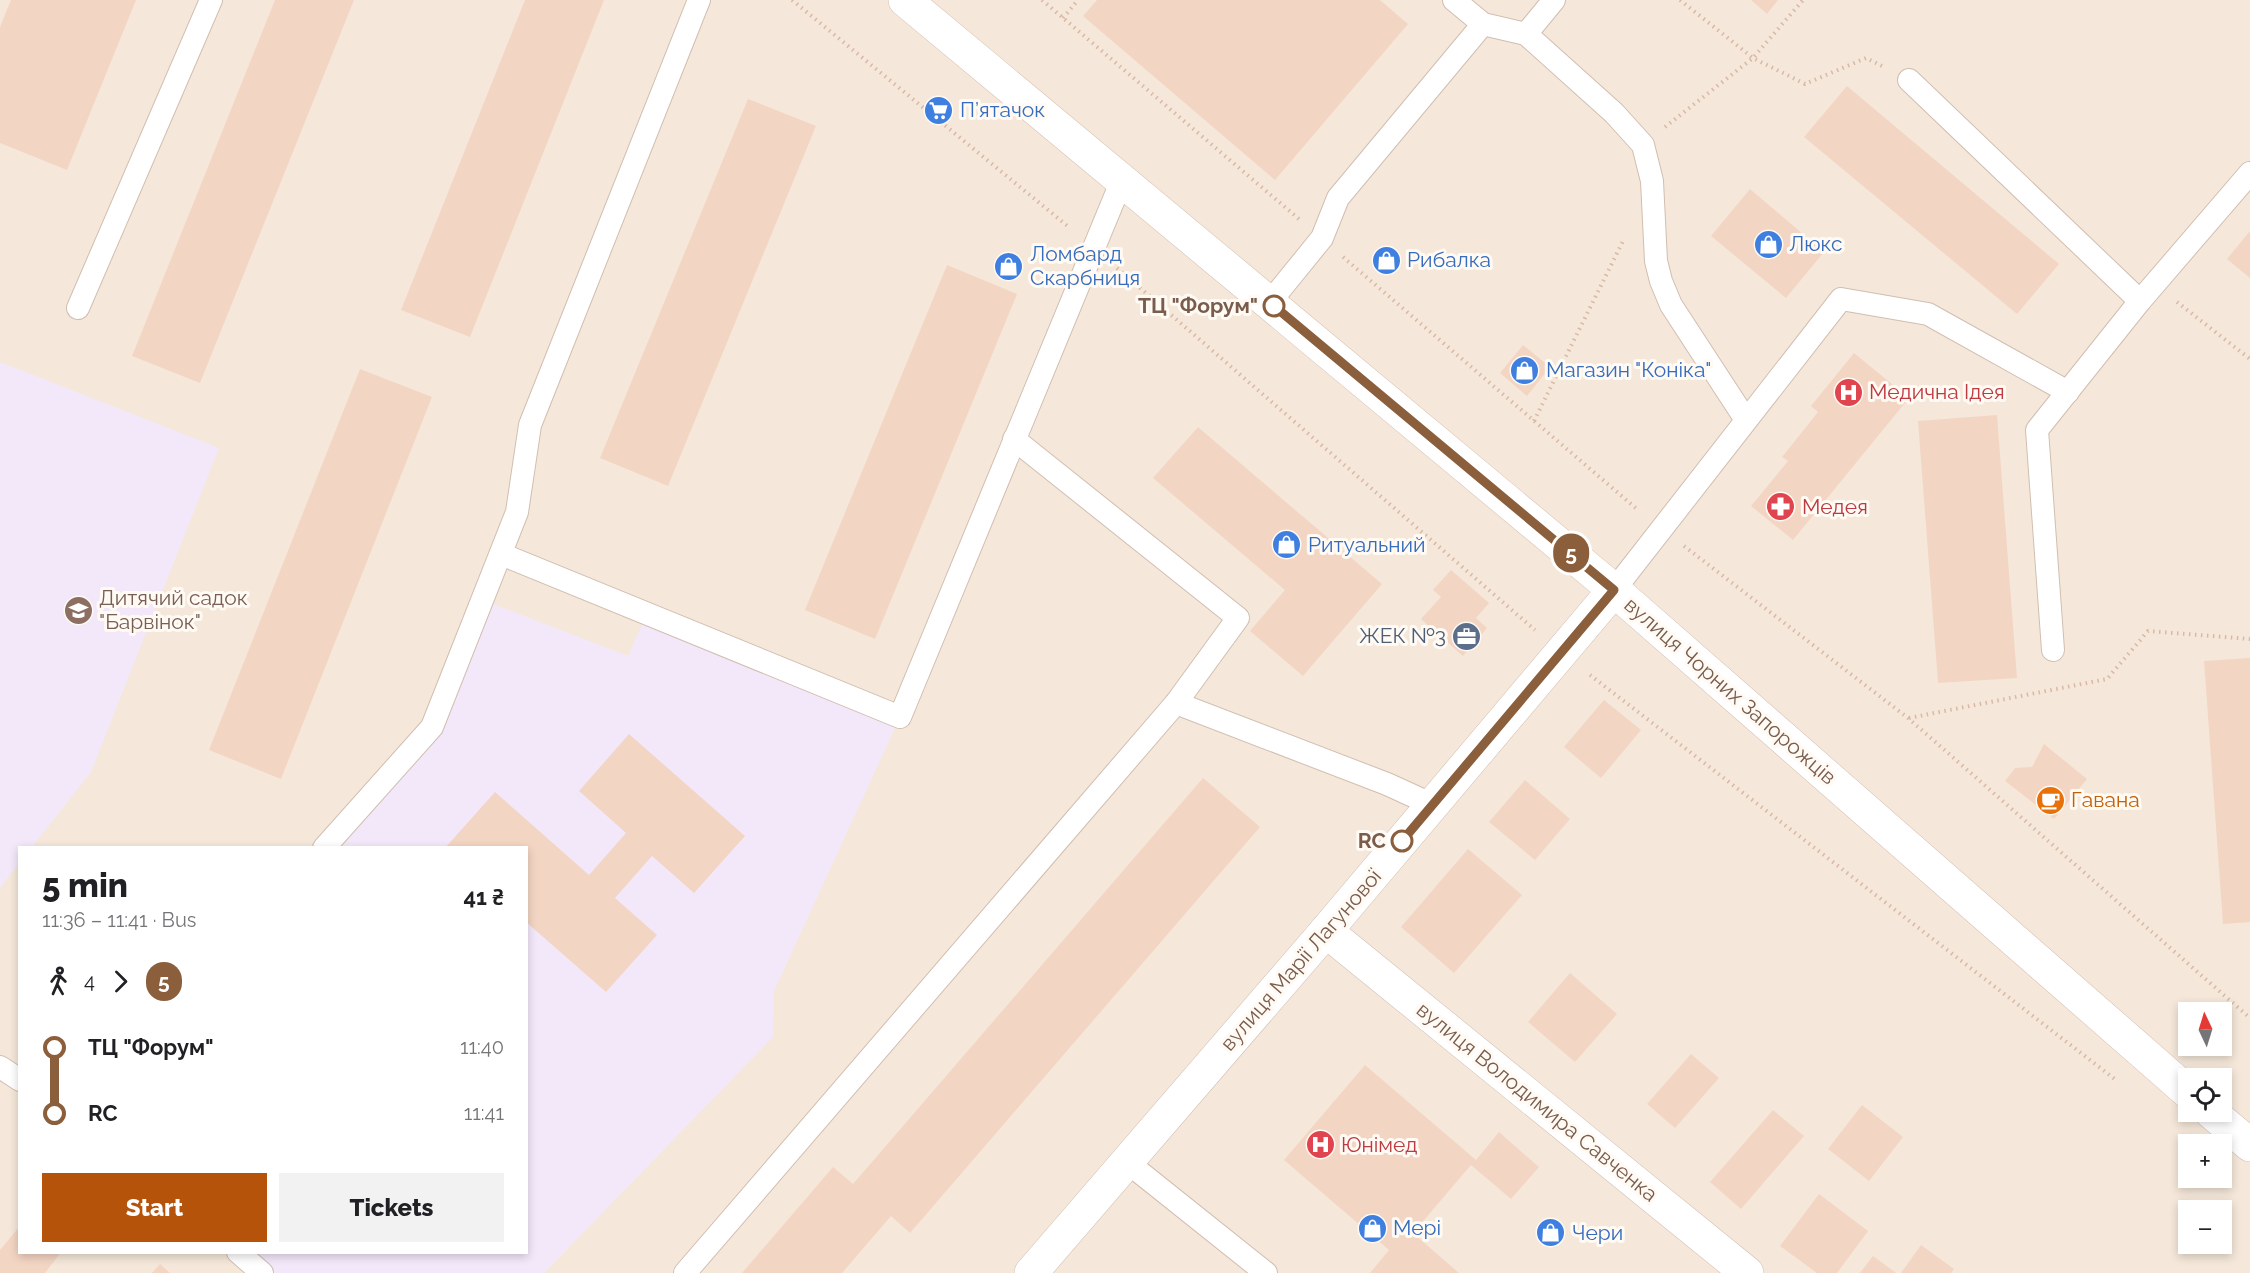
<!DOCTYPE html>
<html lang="en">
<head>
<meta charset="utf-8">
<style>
  :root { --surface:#fff; --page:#f2f2f2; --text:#202124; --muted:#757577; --accent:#b45309 }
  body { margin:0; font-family:Raleway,sans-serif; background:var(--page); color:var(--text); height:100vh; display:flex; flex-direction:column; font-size:22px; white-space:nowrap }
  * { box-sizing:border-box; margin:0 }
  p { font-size:20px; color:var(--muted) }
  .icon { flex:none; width:33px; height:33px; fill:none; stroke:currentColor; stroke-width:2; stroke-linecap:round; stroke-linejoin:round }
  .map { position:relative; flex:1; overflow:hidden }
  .details { position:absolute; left:18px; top:846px; width:510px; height:408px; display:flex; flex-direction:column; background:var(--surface); border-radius:0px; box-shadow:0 3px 9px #0003 }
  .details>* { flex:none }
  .badge { padding:0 12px; border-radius:20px; font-size:21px; line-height:39px }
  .needle { width:39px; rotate:356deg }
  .tools { position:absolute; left:2178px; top:1002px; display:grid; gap:12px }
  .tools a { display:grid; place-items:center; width:54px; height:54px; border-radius:0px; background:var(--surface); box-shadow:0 3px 9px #0003; font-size:30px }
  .map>.badge { position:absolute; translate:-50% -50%; box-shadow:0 0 0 3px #fff }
  .legs { display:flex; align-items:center; gap:9px; height:66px; padding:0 24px; font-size:20px }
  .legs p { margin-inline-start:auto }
  .summary { display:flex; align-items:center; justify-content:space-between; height:102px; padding:0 24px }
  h1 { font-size:33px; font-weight:800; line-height:45px }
  .button { display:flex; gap:12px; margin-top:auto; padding:12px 24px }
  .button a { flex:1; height:69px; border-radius:0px; background:var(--accent); color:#fff; font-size:24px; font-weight:800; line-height:69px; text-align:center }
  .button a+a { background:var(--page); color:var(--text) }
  ul { padding:0 24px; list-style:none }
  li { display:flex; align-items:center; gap:21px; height:66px; font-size:22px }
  li i { display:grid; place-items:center; width:9px; height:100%; margin:0 8px; background:currentColor }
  li i::after { content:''; width:15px; height:15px; margin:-8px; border:4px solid; border-radius:50%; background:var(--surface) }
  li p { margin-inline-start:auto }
  li:first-child i { background:linear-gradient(#0000 50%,currentColor 0) }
  li:last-child i { background:linear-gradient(currentColor 50%,#0000 0) }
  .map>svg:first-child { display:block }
  .residential { fill:#f5e8da; fill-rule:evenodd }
  .education { fill:#f3e8fa }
  .building { fill:#f3d5c3 }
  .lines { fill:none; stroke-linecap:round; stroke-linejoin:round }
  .lane-casing { stroke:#d1beb0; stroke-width:24 }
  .street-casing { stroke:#d1beb0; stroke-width:34 }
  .secondary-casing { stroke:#d6c0b0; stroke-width:34 }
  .path { stroke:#d9b8a5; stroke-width:4; stroke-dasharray:1.5 4.5; stroke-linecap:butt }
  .lane { stroke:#fff; stroke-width:22 }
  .street { stroke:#fff; stroke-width:33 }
  .secondary { stroke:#fff; stroke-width:33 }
  .line-1-casing { stroke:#fff; stroke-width:14 }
  .line-1 { stroke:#8b5e3c; stroke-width:9 }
  .stop-1-dot { fill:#fff; stroke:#8b5e3c; stroke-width:3 }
  .labels { text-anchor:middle; stroke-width:6; stroke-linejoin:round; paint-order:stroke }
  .shop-label { font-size:21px; fill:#366cbe; stroke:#fffaf3; text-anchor:start }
  .stop-label { font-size:21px; font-weight:bold; fill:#7a5c4d; stroke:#fffaf3; text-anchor:end }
  .health-label { font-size:21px; fill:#be3a42; stroke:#fffaf3; text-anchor:start }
  .education-label { font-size:21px; fill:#785e54; stroke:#fffaf3; text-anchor:start }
  .service-label { font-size:21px; fill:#4e5e75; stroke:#fffaf3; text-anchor:end }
  .street-label { font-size:21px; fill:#7a5c4d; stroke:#fffaf3 }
  .food-label { font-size:21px; fill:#c56008; stroke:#fffaf3; text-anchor:start }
</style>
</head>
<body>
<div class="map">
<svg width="2250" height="1273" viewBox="0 0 2250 1273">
  <rect width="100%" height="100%" fill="#fdf6ec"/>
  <path class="residential" d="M0,0H2250V1273H0ZM20,848H526V1252H20ZM2188,1012H2222V1046H2188ZM2188,1078H2222V1112H2188ZM2188,1144H2222V1178H2188ZM2188,1210H2222V1244H2188Z"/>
  <g class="education">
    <polygon points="0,362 219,448 91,772 32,847 20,848 19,863 0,888"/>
    <polygon points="483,600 628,656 647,614 900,717 774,991 773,1037 544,1273 262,1273 238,1253 526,1252 526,848 324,847 432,727"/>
  </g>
  <g class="building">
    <polygon points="11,0 136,0 67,170 0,143 0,27"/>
    <polygon points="275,0 354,0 200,383 132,356"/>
    <polygon points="525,0 604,0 470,337 401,310"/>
    <polygon points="1097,0 1380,0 1408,24 1275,180 1083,16"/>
    <polygon points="1751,0 1778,0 1767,14"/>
    <polygon points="1847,86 2059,264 2017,314 1804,137"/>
    <polygon points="748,99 816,126 668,486 600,458"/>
    <polygon points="1750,189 1824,252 1786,298 1711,236"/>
    <polygon points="2250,231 2250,278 2227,259"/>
    <polygon points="947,265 1017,294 875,639 805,610"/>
    <polygon points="1523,345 1550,367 1527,396 1500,373"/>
    <polygon points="1854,353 1909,398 1793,540 1751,506 1788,461 1782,457 1818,412 1811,406"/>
    <polygon points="360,369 432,397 281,779 209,750"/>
    <polygon points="1997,415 2017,678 1938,683 1918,421"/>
    <polygon points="1198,427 1382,584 1303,676 1250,631 1285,590 1153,478"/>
    <polygon points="1451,570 1489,603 1476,618 1487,628 1463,656 1421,619 1441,597 1433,590"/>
    <polygon points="2250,658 2250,922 2223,924 2204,661"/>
    <polygon points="1604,700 1641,730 1601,778 1564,747"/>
    <polygon points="629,734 745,836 694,893 652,856 615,898 657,935 606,992 526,922 526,848 445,848 495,792 589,875 626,833 579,791"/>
    <polygon points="2044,744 2087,779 2054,819 2005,781 2015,768 2032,767"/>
    <polygon points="1203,778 1260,827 910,1233 891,1216 842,1273 742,1273 833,1167 853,1184"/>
    <polygon points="1525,780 1570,819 1535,860 1489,822"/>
    <polygon points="1468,849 1522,895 1454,973 1401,927"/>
    <polygon points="1570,973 1617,1014 1575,1062 1528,1022"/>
    <polygon points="1691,1054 1719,1078 1675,1128 1647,1104"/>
    <polygon points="1365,1065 1476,1160 1499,1132 1539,1167 1511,1199 1471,1165 1413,1233 1459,1273 1370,1273 1389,1250 1284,1160"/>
    <polygon points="1862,1105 1903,1137 1869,1181 1828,1149"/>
    <polygon points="1773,1110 1804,1136 1741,1209 1710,1182"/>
    <polygon points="1819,1194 1868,1231 1837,1273 1817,1273 1780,1246"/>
    <polygon points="20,1226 20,1252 61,1252 45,1273 0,1273 0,1250"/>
    <polygon points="1921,1245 1954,1269 1951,1273 1901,1273"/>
    <polygon points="1873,1256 1896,1273 1860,1273"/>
    <polygon points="160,1264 170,1273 152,1273"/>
  </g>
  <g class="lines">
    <defs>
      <g id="lane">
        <polyline points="1454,0 1483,24 1526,34 1614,113 1643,145 1652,181 1656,261 1661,281 1671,305 1746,420"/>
        <polyline points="1526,34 1554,0"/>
        <polyline points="1909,80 2140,301"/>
        <polyline points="1270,302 1322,238 1338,198 1483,24"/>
        <polyline points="78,308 211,0"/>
        <polyline points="501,554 900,717 1122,180"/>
        <polyline points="1614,590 1841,299 1928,314 2068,392"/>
        <polyline points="2053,650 2037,430 2140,301 2250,173"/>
        <polyline points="1176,703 1387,784 1433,805"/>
        <polyline points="324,848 432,727 517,512 530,425 699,0"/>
        <polyline points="0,1067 20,1080"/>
        <polyline points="1127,1162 1266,1273"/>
        <polyline points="238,1252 262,1273"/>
        <polyline points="685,1273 1176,703 1238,618 1014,439"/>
      </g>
      <g id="street">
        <polyline points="1326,931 1747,1273"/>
        <polyline points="1031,1273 1326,931 1614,590"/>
      </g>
      <g id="secondary">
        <polyline points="905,0 1614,590 2188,1092"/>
        <polyline points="2211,1112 2250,1145"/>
      </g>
    </defs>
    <use href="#lane" class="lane-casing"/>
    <use href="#street" class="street-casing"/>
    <use href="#secondary" class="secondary-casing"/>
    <g class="path">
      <polyline points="792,0 1070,228"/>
      <polyline points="1042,0 1299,219"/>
      <polyline points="1680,0 1753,58 1805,84 1866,58 1884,67"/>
      <polyline points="1063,18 1078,0"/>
      <polyline points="1665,127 1753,58 1803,0"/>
      <polyline points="1343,257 1638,510"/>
      <polyline points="1117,268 1535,630"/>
      <polyline points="2177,302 2250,359"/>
      <polyline points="1534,421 1623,241"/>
      <polyline points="1684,546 1908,718 2250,1018"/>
      <polyline points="1590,675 2116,1080"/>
      <polyline points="1909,718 2107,679 2148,631 2250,639"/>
    </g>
    <use href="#lane" class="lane"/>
    <use href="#street" class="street"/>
    <use href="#secondary" class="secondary"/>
  </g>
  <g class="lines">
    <defs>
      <polyline id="line-1" points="1274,306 1614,590 1402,841"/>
    </defs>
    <use href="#line-1" class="line-1-casing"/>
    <use href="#line-1" class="line-1"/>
  </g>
  <defs>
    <symbol id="supermarket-disc" viewBox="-11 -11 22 22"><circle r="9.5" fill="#3f7fe0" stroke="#fffaf3"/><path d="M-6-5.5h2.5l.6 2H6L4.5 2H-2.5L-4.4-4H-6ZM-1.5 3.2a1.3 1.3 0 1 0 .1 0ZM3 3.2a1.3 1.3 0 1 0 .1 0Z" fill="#fff"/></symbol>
    <symbol id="shop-disc" viewBox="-11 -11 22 22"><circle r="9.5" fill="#3f7fe0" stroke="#fffaf3"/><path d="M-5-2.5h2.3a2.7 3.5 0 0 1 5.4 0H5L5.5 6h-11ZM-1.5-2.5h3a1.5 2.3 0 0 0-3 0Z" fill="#fff"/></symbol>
    <symbol id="hospital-disc" viewBox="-11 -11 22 22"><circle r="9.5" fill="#e0444e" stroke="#fffaf3"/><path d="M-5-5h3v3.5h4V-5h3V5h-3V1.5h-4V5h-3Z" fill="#fff"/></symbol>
    <symbol id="pharmacy-disc" viewBox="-11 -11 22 22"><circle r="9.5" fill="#e0444e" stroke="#fffaf3"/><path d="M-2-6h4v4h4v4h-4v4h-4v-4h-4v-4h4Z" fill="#fff"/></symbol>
    <symbol id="school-disc" viewBox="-11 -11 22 22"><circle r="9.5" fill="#8d6e63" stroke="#fffaf3"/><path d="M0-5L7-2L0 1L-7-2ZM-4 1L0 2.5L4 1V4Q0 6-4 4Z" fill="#fff"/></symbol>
    <symbol id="office-disc" viewBox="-11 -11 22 22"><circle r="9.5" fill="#5c6f8a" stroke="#fffaf3"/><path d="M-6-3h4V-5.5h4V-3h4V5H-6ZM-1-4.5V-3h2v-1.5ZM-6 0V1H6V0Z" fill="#fff"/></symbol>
    <symbol id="cafe-disc" viewBox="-11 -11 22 22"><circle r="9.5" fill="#e8710a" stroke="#fffaf3"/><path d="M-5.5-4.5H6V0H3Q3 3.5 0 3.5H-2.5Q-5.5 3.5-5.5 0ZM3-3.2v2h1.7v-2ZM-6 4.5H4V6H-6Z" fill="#fff"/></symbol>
  </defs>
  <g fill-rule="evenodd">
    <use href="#supermarket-disc" x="922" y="94" width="33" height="33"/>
    <use href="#shop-disc" x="1752" y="228" width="33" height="33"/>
    <use href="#shop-disc" x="1370" y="244" width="33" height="33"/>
    <use href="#shop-disc" x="992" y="250" width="33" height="33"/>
    <use href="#shop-disc" x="1508" y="354" width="33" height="33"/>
    <use href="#hospital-disc" x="1832" y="376" width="33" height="33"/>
    <use href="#pharmacy-disc" x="1764" y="490" width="33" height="33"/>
    <use href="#shop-disc" x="1270" y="528" width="33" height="33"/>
    <use href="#school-disc" x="62" y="594" width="33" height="33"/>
    <use href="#office-disc" x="1450" y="620" width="33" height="33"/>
    <use href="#cafe-disc" x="2034" y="784" width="33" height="33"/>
    <use href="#hospital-disc" x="1304" y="1128" width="33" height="33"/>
    <use href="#shop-disc" x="1356" y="1212" width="33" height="33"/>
    <use href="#shop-disc" x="1534" y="1216" width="33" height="33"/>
  </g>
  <g class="stop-1-dot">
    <circle cx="1274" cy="306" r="10"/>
    <circle cx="1402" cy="841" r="10"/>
  </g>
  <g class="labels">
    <g class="shop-label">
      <text x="960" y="117">П’ятачок</text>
      <text x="1789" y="251">Люкс</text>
      <text x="1030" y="261">Ломбард<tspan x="1030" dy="24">Скарбниця</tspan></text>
      <text x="1407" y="267">Рибалка</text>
      <text x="1546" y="377">Магазин "Коніка"</text>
      <text x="1308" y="552">Ритуальний</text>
      <text x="1393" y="1235">Мері</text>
      <text x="1572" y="1240">Чери</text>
    </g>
    <g class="stop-label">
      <text x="1258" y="313">ТЦ "Форум"</text>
      <text x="1386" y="848">RC</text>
    </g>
    <g class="health-label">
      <text x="1869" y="399">Медична Ідея</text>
      <text x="1802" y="514">Медея</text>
      <text x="1341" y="1152">Юнімед</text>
    </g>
    <g class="education-label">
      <text x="99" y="605">Дитячий садок<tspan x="99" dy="24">"Барвінок"</tspan></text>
    </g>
    <g class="service-label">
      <text x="1446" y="643">ЖЕК №3</text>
    </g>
    <g class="street-label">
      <text transform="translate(1730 691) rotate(41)" y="7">вулиця Чорних Запорожців</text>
      <text transform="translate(1301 960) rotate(-49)" y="7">вулиця Марії Лагунової</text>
      <text transform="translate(1537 1102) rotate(39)" y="7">вулиця Володимира Савченка</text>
    </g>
    <g class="food-label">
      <text x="2071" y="807">Гавана</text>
    </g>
  </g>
</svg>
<div class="tools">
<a><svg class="needle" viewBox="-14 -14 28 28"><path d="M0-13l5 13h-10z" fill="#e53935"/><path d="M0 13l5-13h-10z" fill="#757577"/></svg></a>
<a><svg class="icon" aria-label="locate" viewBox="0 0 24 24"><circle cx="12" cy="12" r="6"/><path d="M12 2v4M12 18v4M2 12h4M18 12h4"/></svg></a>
<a>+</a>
<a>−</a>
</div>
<b class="badge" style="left:1571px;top:553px;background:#8b5e3c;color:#fff">5</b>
<section class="details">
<div class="summary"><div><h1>5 min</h1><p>11:36 – 11:41 · Bus</p></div><b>41 ₴</b></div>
<div class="legs"><svg class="icon" aria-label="walk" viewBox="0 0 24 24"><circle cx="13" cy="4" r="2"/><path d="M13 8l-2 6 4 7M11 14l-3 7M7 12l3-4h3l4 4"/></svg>4<svg class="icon" aria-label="forward" viewBox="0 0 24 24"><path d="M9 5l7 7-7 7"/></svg><b class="badge" style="background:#8b5e3c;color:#fff">5</b></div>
<ul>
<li><i style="color:#8b5e3c"></i><b>ТЦ &quot;Форум&quot;</b><p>11:40</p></li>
<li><i style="color:#8b5e3c"></i><b>RC</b><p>11:41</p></li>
</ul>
<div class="button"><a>Start</a><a>Tickets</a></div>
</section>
</div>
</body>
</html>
